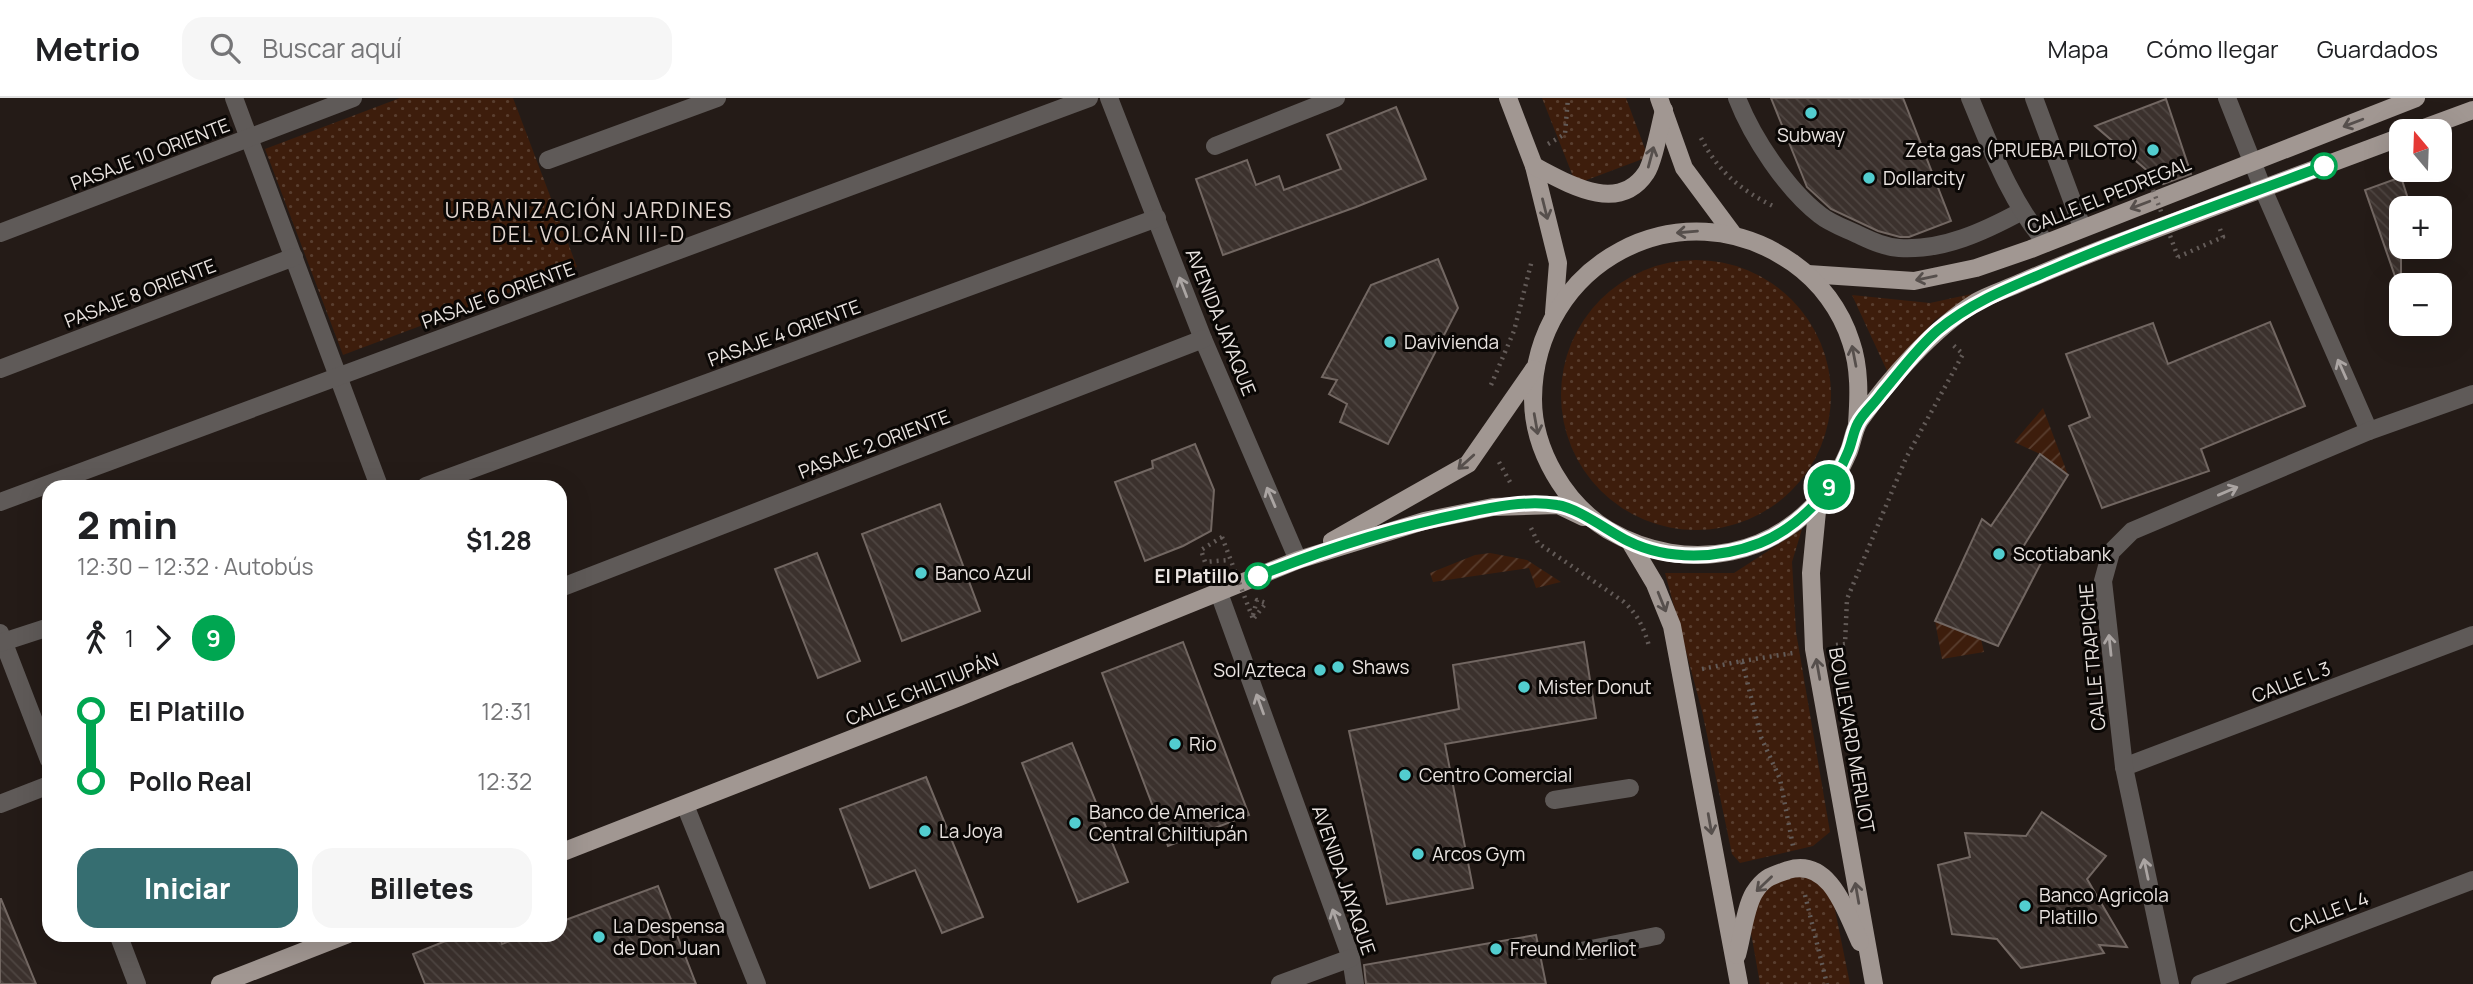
<!DOCTYPE html>
<html lang="es">
<head>
<meta charset="utf-8">
<style>
  :root { --surface:#fff; --page:#f6f6f6; --text:#202124; --muted:#757577; --line:#e0e0e0; --accent:#366e71 }
  body { margin:0; font-family:Manrope,sans-serif; background:var(--page); color:var(--text); height:100vh; display:flex; flex-direction:column; font-size:26px; white-space:nowrap }
  * { box-sizing:border-box; margin:0 }
  p { font-size:23px; color:var(--muted) }
  .icon { flex:none; width:38px; height:38px; fill:none; stroke:currentColor; stroke-width:2; stroke-linecap:round; stroke-linejoin:round }
  .map { position:relative; flex:1; overflow:hidden }
  .panel { position:absolute; left:42px; top:382px; width:525px; height:462px; display:flex; flex-direction:column; background:var(--surface); border-radius:21px; box-shadow:0 7px 28px #0002 }
  .panel>* { flex:none }
  .badge { padding:0 14px; border-radius:23px; font-size:24px; line-height:46px }
  .needle { width:46px; rotate:341deg }
  .tools { position:absolute; left:2389px; top:21px; display:grid; gap:14px }
  .tools a { display:grid; place-items:center; width:63px; height:63px; border-radius:14px; background:var(--surface); box-shadow:0 7px 28px #0002; font-size:35px }
  .map>.badge { position:absolute; translate:-50% -50%; box-shadow:0 0 0 4px #fff }
  .legs { display:flex; align-items:center; gap:10px; height:77px; padding:0 35px; font-size:23px }
  .legs p { margin-inline-start:auto }
  .headline { display:flex; align-items:center; justify-content:space-between; height:119px; padding:0 35px }
  h1 { font-size:38px; font-weight:800; line-height:52px }
  .primary-button { display:flex; gap:14px; margin-top:auto; padding:14px 35px }
  .primary-button a { flex:1; height:80px; border-radius:21px; background:var(--accent); color:#fff; font-size:28px; font-weight:800; line-height:80px; text-align:center }
  .primary-button a+a { background:var(--page); color:var(--text) }
  ul { padding:0 35px; list-style:none }
  li { display:flex; align-items:center; gap:24px; height:70px; font-size:26px }
  li i { display:grid; place-items:center; width:10px; height:100%; margin:0 9px; background:currentColor }
  li i::after { content:''; width:18px; height:18px; margin:-9px; border:5px solid; border-radius:50%; background:var(--surface) }
  li p { margin-inline-start:auto }
  li:first-child i { background:linear-gradient(#0000 50%,currentColor 0) }
  li:last-child i { background:linear-gradient(currentColor 50%,#0000 0) }
  header { display:flex; align-items:center; gap:42px; box-sizing:border-box; height:98px; padding:0 35px; background:var(--surface); border-bottom:2px solid var(--line) }
  header strong { font-size:33px }
  nav { display:flex; gap:38px; margin-inline-start:auto; font-size:24px }
  .search { width:490px; height:63px; background:var(--page); display:flex; align-items:center; gap:18px; box-sizing:border-box; padding:0 24px; border-radius:21px; color:var(--muted); font-size:26px }
  .map>svg:first-child { display:block }
  .grass { fill:url(#grass-dots) }
  .garden { fill:url(#garden-furrows) }
  .building { fill:url(#building-back-hatch); stroke:#726762; stroke-width:2 }
  .lines { fill:none; stroke-linecap:round; stroke-linejoin:round }
  .path { stroke:#635b58; stroke-width:4.5; stroke-dasharray:2 5; stroke-linecap:butt }
  .minor { stroke:#5f5a58; stroke-width:18 }
  .major { stroke:#a19792; stroke-width:18 }
  .path-bridge { stroke:#635b58; stroke-width:4.5; stroke-dasharray:2 5; stroke-linecap:butt }
  .oneway { stroke:#564f4c }
  .oneway2 { stroke:#aba5a3 }
  .line-1-casing { stroke:#fff; stroke-width:16 }
  .line-1 { stroke:#00a651; stroke-width:10 }
  .poi-dot { fill:#52cdcf; stroke:#0a0705; stroke-width:2.5 }
  .stop-1-dot { fill:#fff; stroke:#00a651; stroke-width:3.5 }
  .labels { text-anchor:middle; stroke-width:6; stroke-linejoin:round; paint-order:stroke }
  .poi-label { font-size:19px; fill:#e9e3e0; stroke:#0a0705; text-anchor:start }
  .street-label { font-size:19px; fill:#e9e3e0; stroke:#0a0705 }
  .stop-label { font-size:19px; font-weight:bold; fill:#e9e3e0; stroke:#0a0705; text-anchor:end }
  .neighbourhood-label { font-size:21px; letter-spacing:2px; fill:#e2d6d0; stroke:#0a0705 }
</style>
</head>
<body>
<header>
<strong>Metrio</strong>
<div class="search"><svg class="icon" aria-label="search" viewBox="0 0 24 24"><circle cx="10" cy="10" r="6"/><path d="M15 15l6 6"/></svg>Buscar aquí</div>
<nav><a>Mapa</a><a>Cómo llegar</a><a>Guardados</a></nav>
</header>
<div class="map">
<svg width="2473" height="886" viewBox="0 0 2473 886">
  <defs>
    <pattern id="grass-dots" width="8" height="8" patternUnits="userSpaceOnUse" patternTransform="scale(1.75)"><rect width="8" height="8" fill="#3d1d0c"/><path d="M2 2h.1M6 6h.1" fill="none" stroke="#593e2f" stroke-width="1.8" stroke-linecap="round"/></pattern>
    <pattern id="garden-furrows" width="10" height="10" patternUnits="userSpaceOnUse" patternTransform="scale(1.75)"><rect width="10" height="10" fill="#3d1d0c"/><path d="M-1 1l2-2M0 10L10 0M9 11l2-2" fill="none" stroke="#593e2f"/></pattern>
    <pattern id="building-back-hatch" width="6" height="6" patternUnits="userSpaceOnUse" patternTransform="scale(1.75)"><rect width="6" height="6" fill="#3b312d"/><path d="M-1 5l2 2M0 0l6 6M5-1l2 2" fill="none" stroke="#4e4541"/></pattern>
  </defs>
  <rect width="100%" height="100%" fill="#241b17"/>
  <g class="grass">
    <polygon points="400,0 513,0 577,169 343,257 265,51"/>
    <polygon points="1542,0 1626,0 1648,59 1576,86"/>
    <circle cx="1696" cy="297" r="135"/>
    <polygon points="1976,195 1935,222 1888,275 1852,197 1930,205"/>
    <polygon points="1802,431 1792,464 1796,534 1830,734 1813,748 1740,765 1732,756 1702,613 1665,475 1734,475"/>
    <polygon points="1790,777 1818,782 1832,797 1850,886 1760,886 1750,829 1762,789"/>
  </g>
  <g class="garden">
    <polygon points="2043,310 2068,377 2040,356 2014,344"/>
    <polygon points="1490,455 1527,462 1561,484 1536,490 1529,470 1433,484 1430,475 1475,457"/>
    <polygon points="1935,523 1981,541 1984,554 1942,561"/>
  </g>
  <g class="building">
    <polygon points="1771,0 1903,0 1951,123 1909,139 1900,139 1878,133 1831,111 1807,89"/>
    <polygon points="2166,1 2191,76 2163,86 2095,28"/>
    <polygon points="1396,9 1426,81 1356,109 1223,157 1196,81 1247,62 1256,87 1279,78 1284,92 1341,71 1327,37"/>
    <polygon points="2401,79 2411,110 2401,110 2401,183 2397,184 2365,92"/>
    <polygon points="1438,161 1458,210 1388,346 1340,324 1347,306 1329,296 1337,282 1322,279 1371,187"/>
    <polygon points="2270,224 2305,308 2201,351 2209,373 2102,410 2069,328 2090,319 2066,256 2153,225 2168,266"/>
    <polygon points="1195,346 1214,392 1211,433 1183,448 1145,463 1115,384 1153,370 1152,363"/>
    <polygon points="2040,356 2068,377 2023,449 2042,463 1998,548 1935,523 1982,421 1991,428"/>
    <polygon points="940,406 980,513 902,543 862,436"/>
    <polygon points="817,455 860,563 818,580 775,471"/>
    <polygon points="1183,544 1249,717 1168,748 1102,575"/>
    <polygon points="1584,544 1596,620 1445,646 1473,790 1387,806 1349,633 1459,611 1453,567"/>
    <polygon points="1072,645 1128,784 1078,804 1022,665"/>
    <polygon points="926,679 983,819 942,835 915,772 870,790 840,711"/>
    <polygon points="2042,714 2106,758 2087,781 2127,849 2099,847 2104,855 2021,870 1997,841 1952,836 1938,767 1970,759 1965,735 2026,738"/>
    <polygon points="658,788 696,886 425,886 413,856 463,836 499,836 502,846 527,836 560,836 560,824"/>
    <polygon points="0,801 1,801 36,886 0,886"/>
    <polygon points="1536,837 1546,886 1366,886 1364,867"/>
  </g>
  <g class="lines">
    <g class="path">
      <path d="M1701,40C1718,74 1742,93 1775,109"/>
      <polyline points="1548,46 1565,36 1568,0"/>
      <polyline points="2178,159 2223,139 2220,131"/>
      <polyline points="1491,287 1514,233 1532,162"/>
      <polyline points="1499,364 1511,386"/>
      <path d="M1531,430L1538,445L1624,504C1638,517 1644,530 1649,548"/>
      <polyline points="1222,439 1201,452 1205,464 1229,462"/>
      <polyline points="1253,517 1257,502 1266,505 1254,520"/>
      <polyline points="1836,547 1845,546 1847,501 1906,360 1963,256 1953,247"/>
      <polyline points="1742,563 1793,555"/>
      <polyline points="1702,571 1742,563 1761,639 1780,681 1793,748"/>
      <polyline points="1805,797 1827,886"/>
    </g>
    <g class="minor">
      <polyline points="234,0 379,388"/>
      <polyline points="1109,0 1203,241 1298,462"/>
      <path d="M1737,0C1752,39 1787,92 1820,117C1831,126 1847,131 1859,137C1872,143 1884,149 1899,150C1943,153 1985,133 2022,113"/>
      <path d="M1970,0C1991,50 2010,103 2046,145"/>
      <polyline points="2034,0 2082,129"/>
      <polyline points="2227,0 2263,91 2369,333"/>
      <polyline points="1215,48 1336,0"/>
      <polyline points="548,62 717,0"/>
      <polyline points="0,135 353,0"/>
      <polyline points="0,271 294,159"/>
      <polyline points="426,388 1157,120"/>
      <polyline points="0,404 1089,0"/>
      <polyline points="560,490 1203,241"/>
      <polyline points="1219,495 1351,860 1355,886"/>
      <polyline points="0,535 49,662"/>
      <polyline points="0,545 49,529"/>
      <polyline points="2124,669 2473,537"/>
      <polyline points="1554,702 1630,690"/>
      <polyline points="0,706 49,687"/>
      <polyline points="685,707 757,886"/>
      <polyline points="118,836 137,886"/>
      <polyline points="1581,853 1656,838"/>
      <polyline points="1280,886 1351,860"/>
      <polyline points="2170,886 2124,669 2103,483 2111,454 2132,433 2369,333 2473,296"/>
      <polyline points="2200,886 2473,782"/>
    </g>
    <g class="major">
      <polyline points="1508,0 1534,68 1558,165 1554,215"/>
      <polyline points="1659,0 1684,70 1733,136"/>
      <polyline points="2416,33 2473,12"/>
      <path d="M1534,68C1567,85 1618,117 1646,75C1654,63 1660,27 1664,12"/>
      <polyline points="1808,176 1914,183 1976,170 2031,151 2416,0"/>
      <path d="M1857,326C1859,298 1860,270 1851,244C1841,212 1820,184 1793,165C1681,86 1534,165 1533,301C1533,352 1565,406 1608,432C1687,478 1783,460 1834,382C1840,373 1845,362 1849,353C1853,342 1854,331 1860,322C1890,280 1933,231 1976,204C1990,196 2007,191 2022,184C2057,169 2093,154 2129,141C2220,106 2310,73 2401,39"/>
      <polyline points="1818,403 1811,475 1814,551 1874,886"/>
      <polyline points="1332,443 1468,366 1534,271"/>
      <polyline points="1630,444 1655,486 1672,528 1739,886"/>
      <polyline points="560,755 959,599 1298,462 1424,423 1493,409 1558,407 1583,419"/>
      <path d="M1737,857C1742,840 1745,810 1754,795C1764,779 1771,778 1788,772C1830,759 1846,814 1860,844"/>
      <polyline points="220,886 348,836"/>
    </g>
    <g class="path-bridge">
      <polyline points="2153,92 2178,159"/>
      <polyline points="1222,439 1253,521"/>
    </g>
  </g>
  <defs><path id="oneway-shaft" d="M-6 0H5M1.5-3L5.5 0L1.5 3" fill="none" stroke-width="1.6" stroke-linecap="round" stroke-linejoin="round" transform="scale(1.75)"/></defs>
  <g class="oneway">
    <use href="#oneway-shaft" transform="translate(2353 25) rotate(159)"/>
    <use href="#oneway-shaft" transform="translate(1651 59) rotate(-75)"/>
    <use href="#oneway-shaft" transform="translate(2140 107) rotate(159)"/>
    <use href="#oneway-shaft" transform="translate(1545 111) rotate(76)"/>
    <use href="#oneway-shaft" transform="translate(1687 134) rotate(175)"/>
    <use href="#oneway-shaft" transform="translate(1926 180) rotate(168)"/>
    <use href="#oneway-shaft" transform="translate(1854 258) rotate(-101)"/>
    <use href="#oneway-shaft" transform="translate(1536 326) rotate(80)"/>
    <use href="#oneway-shaft" transform="translate(1466 364) rotate(138)"/>
    <use href="#oneway-shaft" transform="translate(1662 504) rotate(68)"/>
    <use href="#oneway-shaft" transform="translate(1818 571) rotate(-100)"/>
    <use href="#oneway-shaft" transform="translate(1710 726) rotate(80)"/>
    <use href="#oneway-shaft" transform="translate(1764 786) rotate(136)"/>
    <use href="#oneway-shaft" transform="translate(1857 795) rotate(-100)"/>
  </g>
  <g class="oneway2">
    <use href="#oneway-shaft" transform="translate(1183 189) rotate(-111)"/>
    <use href="#oneway-shaft" transform="translate(2342 271) rotate(-114)"/>
    <use href="#oneway-shaft" transform="translate(2228 393) rotate(-23)"/>
    <use href="#oneway-shaft" transform="translate(1271 399) rotate(-113)"/>
    <use href="#oneway-shaft" transform="translate(2110 547) rotate(-96)"/>
    <use href="#oneway-shaft" transform="translate(1260 606) rotate(-110)"/>
    <use href="#oneway-shaft" transform="translate(2146 771) rotate(-102)"/>
    <use href="#oneway-shaft" transform="translate(1336 821) rotate(-110)"/>
  </g>
  <g class="lines">
    <defs>
      <path id="line-1" d="M1258,478C1325,451 1395,429 1465,415C1493,409 1527,402 1557,407C1578,410 1608,433 1628,443C1668,463 1719,461 1760,445C1799,429 1833,393 1848,354C1852,345 1853,334 1858,325C1863,315 1874,306 1881,296C1899,275 1917,250 1938,232C1974,202 2016,187 2058,169C2145,132 2235,101 2324,68"/>
    </defs>
    <use href="#line-1" class="line-1-casing"/>
    <use href="#line-1" class="line-1"/>
  </g>
  <g class="poi-dot">
    <circle cx="1811" cy="15" r="7"/>
    <circle cx="2153" cy="52" r="7"/>
    <circle cx="1869" cy="80" r="7"/>
    <circle cx="1390" cy="244" r="7"/>
    <circle cx="1999" cy="456" r="7"/>
    <circle cx="921" cy="475" r="7"/>
    <circle cx="1338" cy="569" r="7"/>
    <circle cx="1320" cy="572" r="7"/>
    <circle cx="1524" cy="589" r="7"/>
    <circle cx="1175" cy="646" r="7"/>
    <circle cx="1405" cy="677" r="7"/>
    <circle cx="1075" cy="725" r="7"/>
    <circle cx="925" cy="733" r="7"/>
    <circle cx="1418" cy="756" r="7"/>
    <circle cx="2025" cy="808" r="7"/>
    <circle cx="599" cy="839" r="7"/>
    <circle cx="1496" cy="851" r="7"/>
  </g>
  <g class="stop-1-dot">
    <circle cx="2324" cy="68" r="12"/>
    <circle cx="1258" cy="478" r="12"/>
  </g>
  <g class="labels">
    <g class="poi-label">
      <text x="1811" y="44" text-anchor="middle">Subway</text>
      <text x="2139" y="59" text-anchor="end">Zeta gas (PRUEBA PILOTO)</text>
      <text x="1883" y="87">Dollarcity</text>
      <text x="1404" y="251">Davivienda</text>
      <text x="2013" y="463">Scotiabank</text>
      <text x="935" y="482">Banco Azul</text>
      <text x="1352" y="576">Shaws</text>
      <text x="1306" y="579" text-anchor="end">Sol Azteca</text>
      <text x="1538" y="596">Mister Donut</text>
      <text x="1189" y="653">Rio</text>
      <text x="1419" y="684">Centro Comercial</text>
      <text x="1089" y="721">Banco de America<tspan x="1089" dy="22">Central Chiltiupán</tspan></text>
      <text x="939" y="740">La Joya</text>
      <text x="1432" y="763">Arcos Gym</text>
      <text x="2039" y="804">Banco Agricola<tspan x="2039" dy="22">Platillo</tspan></text>
      <text x="613" y="835">La Despensa<tspan x="613" dy="22">de Don Juan</tspan></text>
      <text x="1510" y="858">Freund Merliot</text>
    </g>
    <g class="street-label">
      <text transform="translate(150 56) rotate(-21)" y="7">PASAJE 10 ORIENTE</text>
      <text transform="translate(2109 97) rotate(-22)" y="7">CALLE EL PEDREGAL</text>
      <text transform="translate(140 195) rotate(-21)" y="7">PASAJE 8 ORIENTE</text>
      <text transform="translate(498 197) rotate(-20)" y="7">PASAJE 6 ORIENTE</text>
      <text transform="translate(1221 224) rotate(68)" y="7">AVENIDA JAYAQUE</text>
      <text transform="translate(784 235) rotate(-20)" y="7">PASAJE 4 ORIENTE</text>
      <text transform="translate(874 346) rotate(-21)" y="7">PASAJE 2 ORIENTE</text>
      <text transform="translate(2092 559) rotate(-95)" y="7">CALLE TRAPICHE</text>
      <text transform="translate(2291 584) rotate(-21)" y="7">CALLE L 3</text>
      <text transform="translate(922 591) rotate(-22)" y="7">CALLE CHILTIUPÁN</text>
      <text transform="translate(1852 642) rotate(80)" y="7">BOULEVARD MERLIOT</text>
      <text transform="translate(1344 782) rotate(71)" y="7">AVENIDA JAYAQUE</text>
      <text transform="translate(2329 814) rotate(-21)" y="7">CALLE L 4</text>
    </g>
    <g class="stop-label">
      <text x="1239" y="485">El Platillo</text>
    </g>
    <g class="neighbourhood-label">
      <text x="589" y="120">URBANIZACIÓN JARDINES<tspan x="589" dy="24">DEL VOLCÁN III-D</tspan></text>
    </g>
  </g>
</svg>
<div class="tools">
<a><svg class="needle" viewBox="-14 -14 28 28"><path d="M0-13l5 13h-10z" fill="#e53935"/><path d="M0 13l5-13h-10z" fill="#757577"/></svg></a>
<a>+</a>
<a>−</a>
</div>
<b class="badge" style="left:1829px;top:389px;background:#00a651;color:#fff">9</b>
<section class="panel">
<div class="headline"><div><h1>2 min</h1><p>12:30 – 12:32 · Autobús</p></div><b>$1.28</b></div>
<div class="legs"><svg class="icon" aria-label="walk" viewBox="0 0 24 24"><circle cx="13" cy="4" r="2"/><path d="M13 8l-2 6 4 7M11 14l-3 7M7 12l3-4h3l4 4"/></svg>1<svg class="icon" aria-label="forward" viewBox="0 0 24 24"><path d="M9 5l7 7-7 7"/></svg><b class="badge" style="background:#00a651;color:#fff">9</b></div>
<ul>
<li><i style="color:#00a651"></i><b>El Platillo</b><p>12:31</p></li>
<li><i style="color:#00a651"></i><b>Pollo Real</b><p>12:32</p></li>
</ul>
<div class="primary-button"><a>Iniciar</a><a>Billetes</a></div>
</section>
</div>
</body>
</html>
